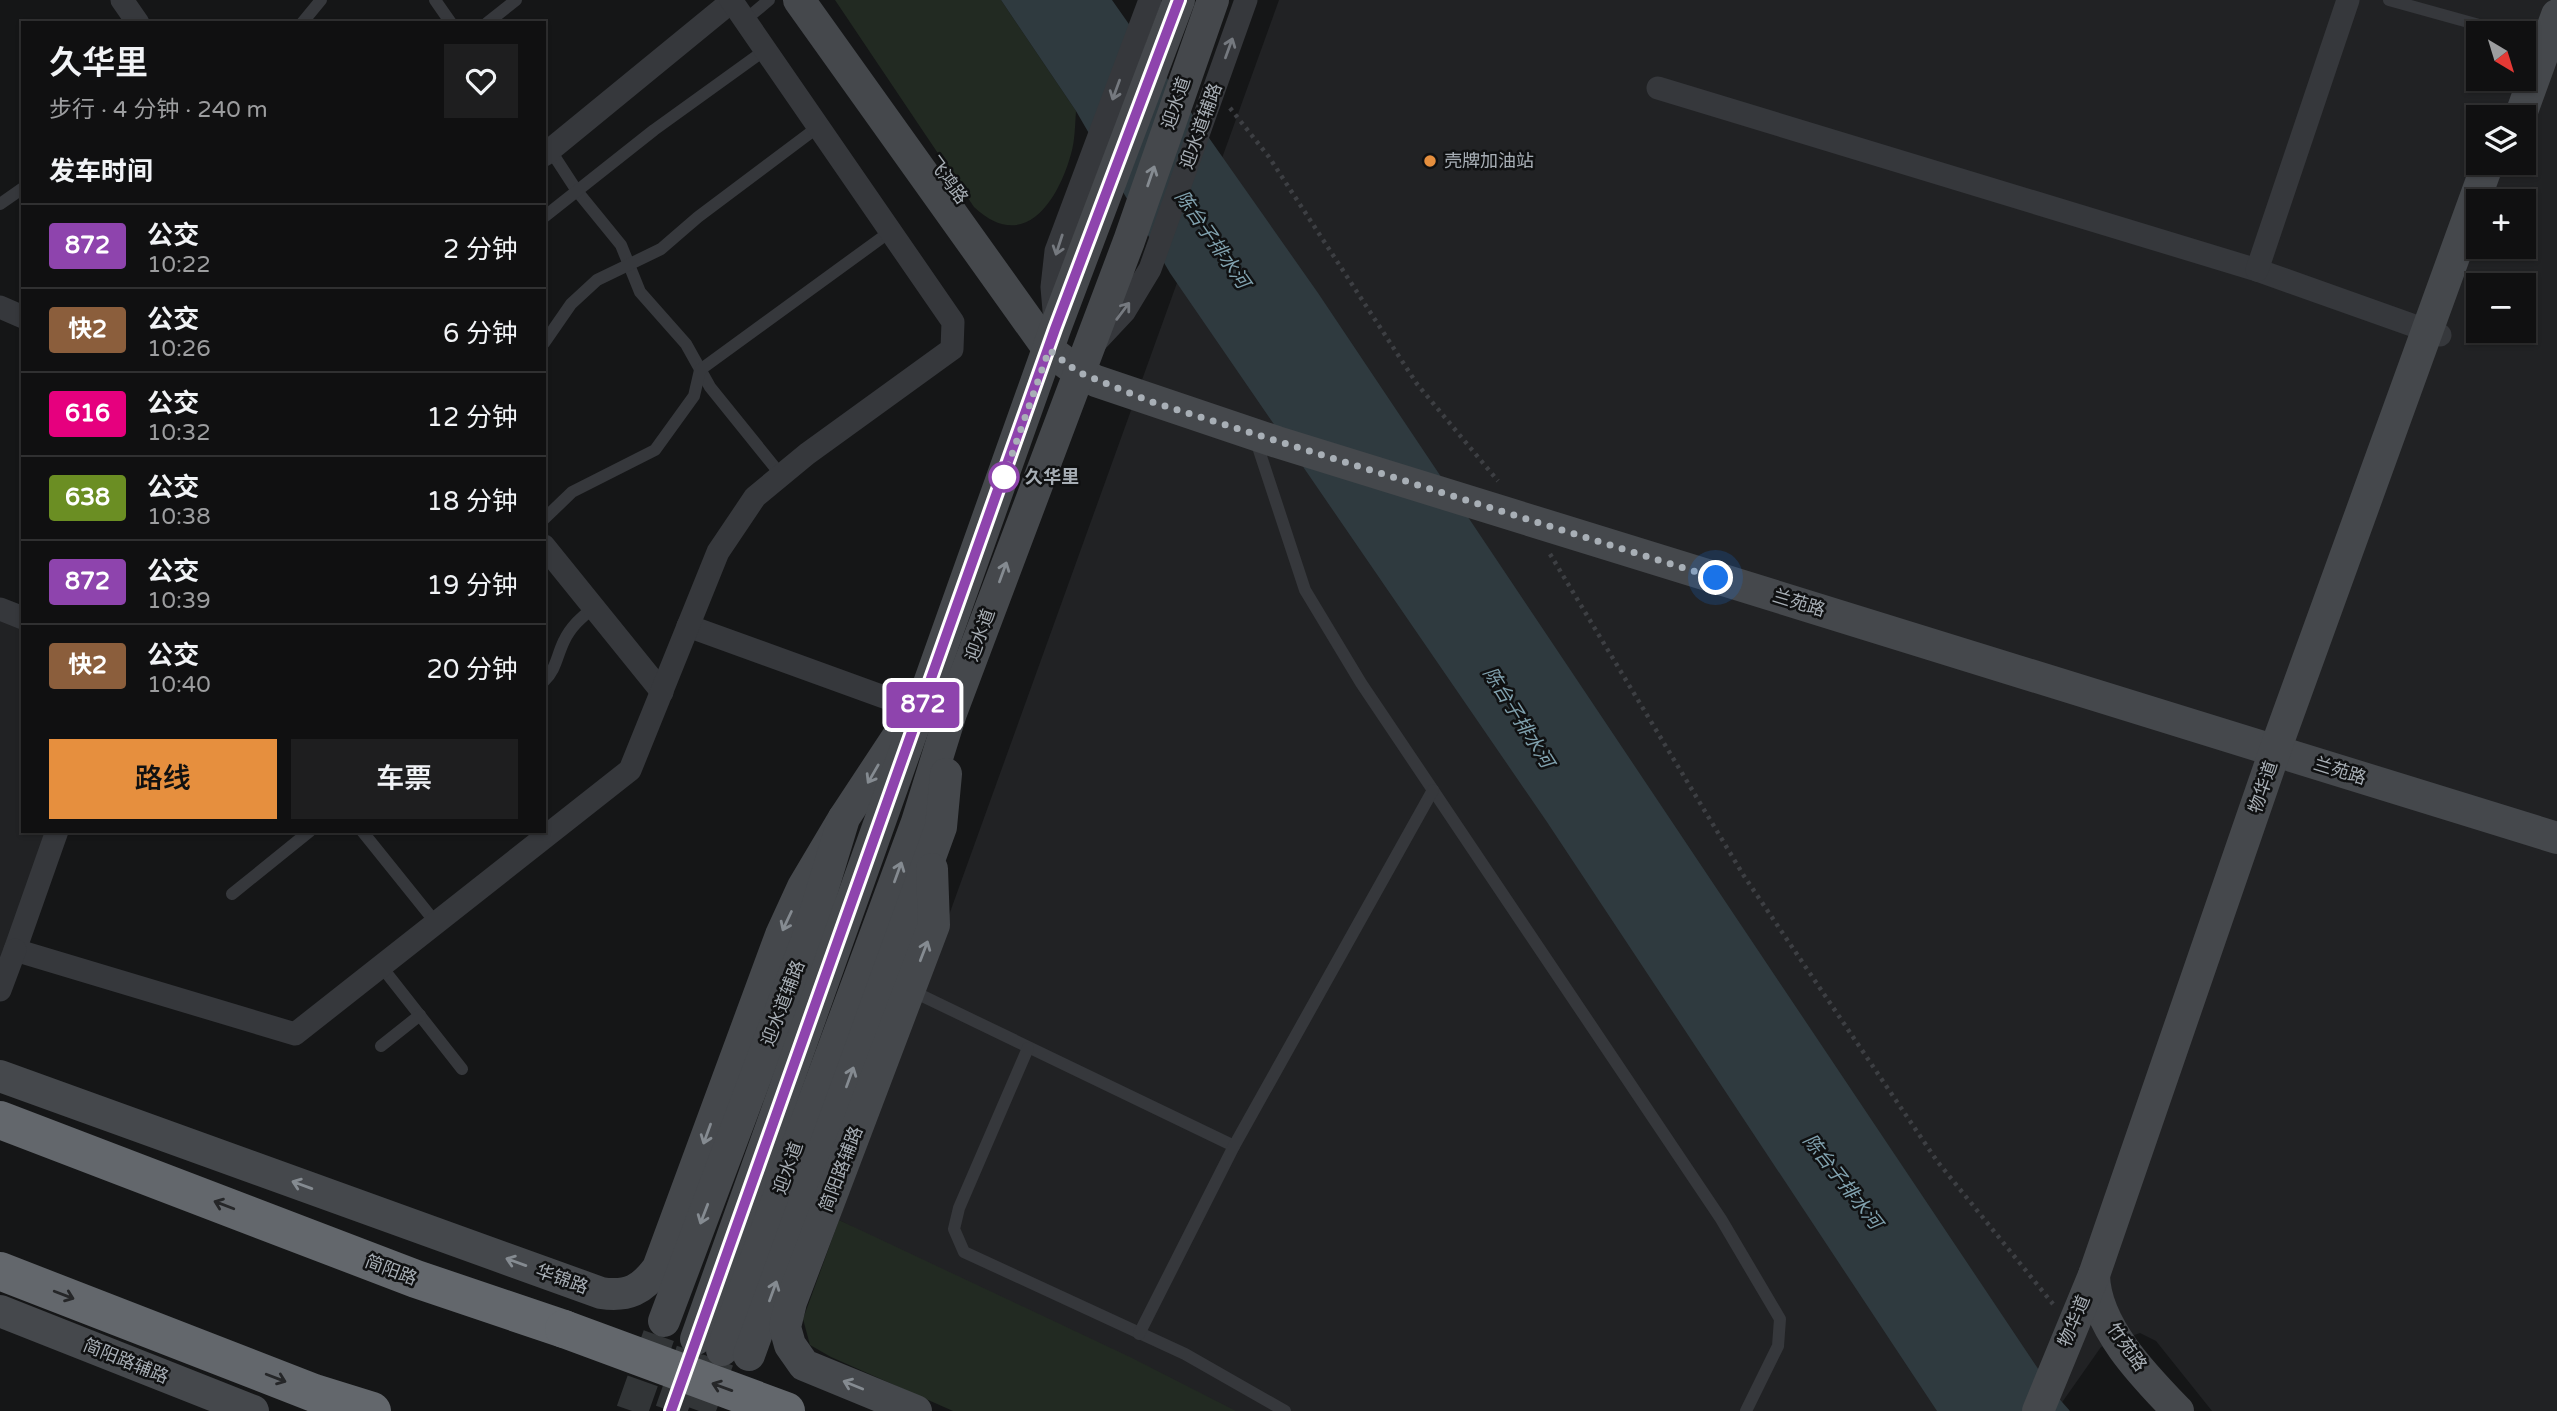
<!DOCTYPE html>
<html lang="zh">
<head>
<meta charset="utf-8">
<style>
  :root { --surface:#101011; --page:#1e1e1f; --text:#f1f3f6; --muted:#9c9d9f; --line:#303031; --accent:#e68f3e }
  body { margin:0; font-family:"Varela Round","Noto Sans SC",sans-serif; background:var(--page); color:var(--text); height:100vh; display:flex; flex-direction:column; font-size:26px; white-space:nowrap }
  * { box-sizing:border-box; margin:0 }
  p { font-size:23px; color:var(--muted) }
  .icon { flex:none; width:38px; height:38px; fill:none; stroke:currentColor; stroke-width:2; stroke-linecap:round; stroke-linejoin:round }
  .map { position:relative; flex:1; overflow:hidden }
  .panel { position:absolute; left:21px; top:21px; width:525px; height:812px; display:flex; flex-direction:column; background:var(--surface); border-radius:0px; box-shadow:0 2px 5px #0004,0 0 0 2px var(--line) }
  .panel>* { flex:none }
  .badge { padding:0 14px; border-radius:5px; font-size:24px; line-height:46px }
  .needle { width:46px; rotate:142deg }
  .fabs { position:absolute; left:2466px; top:21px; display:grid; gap:14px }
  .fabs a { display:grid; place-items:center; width:70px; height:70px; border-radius:0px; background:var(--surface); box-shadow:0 2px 5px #0004,0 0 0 2px var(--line); font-size:35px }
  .you { position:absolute; width:35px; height:35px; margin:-18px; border:5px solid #fff; border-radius:50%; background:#1a73e8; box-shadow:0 0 0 10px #1a73e833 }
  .map>.badge { position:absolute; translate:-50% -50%; box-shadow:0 0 0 4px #fff }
  h2 { padding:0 28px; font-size:26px; line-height:63px }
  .round { display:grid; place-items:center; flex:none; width:74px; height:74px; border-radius:0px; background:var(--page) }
  .head { display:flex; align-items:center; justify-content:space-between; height:119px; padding:0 28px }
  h1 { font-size:33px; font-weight:600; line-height:52px }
  .cta { display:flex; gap:14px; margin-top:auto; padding:14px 28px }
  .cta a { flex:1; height:80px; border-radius:0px; background:var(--accent); color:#111; font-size:28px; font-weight:600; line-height:80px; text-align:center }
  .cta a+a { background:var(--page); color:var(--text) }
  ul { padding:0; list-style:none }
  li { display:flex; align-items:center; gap:21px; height:84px; padding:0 28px; border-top:2px solid var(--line) }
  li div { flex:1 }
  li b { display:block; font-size:26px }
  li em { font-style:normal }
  li .badge { min-width:77px; font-weight:700; text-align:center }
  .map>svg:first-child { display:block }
  .built { fill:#212224; fill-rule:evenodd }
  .green { fill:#222a22 }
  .water { fill:#2f3a3f }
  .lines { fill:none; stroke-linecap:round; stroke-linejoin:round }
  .secondary-tunnel { stroke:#323537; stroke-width:32; stroke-dasharray:32 16; stroke-linecap:butt }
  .path { stroke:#3d3f43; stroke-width:4.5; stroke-dasharray:3.5 5; stroke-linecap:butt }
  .lane { stroke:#36383c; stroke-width:12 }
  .street { stroke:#36383c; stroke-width:23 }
  .secondary { stroke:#45484c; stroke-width:32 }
  .highway { stroke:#63676c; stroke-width:38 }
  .highway-bridge { stroke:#63676c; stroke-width:38 }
  .oneway { stroke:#75797f }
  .oneway2 { stroke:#858b91 }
  .oneway3 { stroke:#252628 }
  .line-casing { stroke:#fff; stroke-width:16 }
  .line { stroke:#8e44ad; stroke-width:10 }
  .walk { stroke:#a8afb6; stroke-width:7; stroke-dasharray:0 12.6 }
  .poi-dot { fill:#e68f3e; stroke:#101112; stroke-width:2.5 }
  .stop-dot { fill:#fff; stroke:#8e44ad; stroke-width:3.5 }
  .labels { text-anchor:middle; stroke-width:5; stroke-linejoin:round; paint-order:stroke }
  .street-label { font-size:18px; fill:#a8afb6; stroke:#101112 }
  .poi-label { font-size:18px; fill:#a8afb6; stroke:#101112; text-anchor:start }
  .stop-label { font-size:18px; font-weight:bold; fill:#a8afb6; stroke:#101112; text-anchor:start }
  .water-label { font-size:19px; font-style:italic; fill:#81a2af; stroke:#101112 }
</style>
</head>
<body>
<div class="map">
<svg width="2557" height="1411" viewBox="0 0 2557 1411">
  <rect width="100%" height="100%" fill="#151617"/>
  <g class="built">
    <path d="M1279,0H2557V1411H2212L2156,1341L2140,1333L2101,1347L2056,1411H1215L839,1220ZM2478,33H2524V79H2478ZM2478,117H2524V163H2478ZM2478,201H2524V247H2478ZM2478,285H2524V331H2478Z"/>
    <polygon points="0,613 23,621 23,831 61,831 0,989"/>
  </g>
  <g class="green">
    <path d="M835,0H1001L1076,111C1075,125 1075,141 1071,154C1058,201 1024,254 974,207Z"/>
    <polygon points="839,1220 1132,1358 1236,1411 953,1411 831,1357 810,1345 803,1319"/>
  </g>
  <polygon class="water" points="1001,0 1112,0 1318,293 2055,1394 2070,1411 1937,1411 1547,822 1170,273 1076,111"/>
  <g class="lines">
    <g class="secondary-tunnel">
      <polyline points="632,1411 664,1321"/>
      <polyline points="671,1411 692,1351"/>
      <polyline points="699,1411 718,1360"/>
    </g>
    <g class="path">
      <polyline points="1230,108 1269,157 1417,384 1498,481"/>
      <polyline points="1550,554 1744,876 1937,1161 2053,1304"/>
    </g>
    <g class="lane">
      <polyline points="435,0 451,23"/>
      <polyline points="2389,0 2508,33"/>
      <polyline points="745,20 769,0"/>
      <polyline points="302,23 321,0"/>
      <polyline points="487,23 516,0"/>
      <polyline points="2524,37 2547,44"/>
      <polyline points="549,148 577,191 621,245 640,292 686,344 710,387 781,475"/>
      <polyline points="0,204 23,188"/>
      <polyline points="544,217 654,130 765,50"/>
      <polyline points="544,343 571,304 597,280 661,249 698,217 818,127"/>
      <polyline points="1255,438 1305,590 1361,683 1721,1219 1780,1319 1778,1346 1746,1411"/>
      <polyline points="544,519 572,492 655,450 694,396 700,370 891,231"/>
      <path d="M544,681C556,670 557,655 564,641C571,626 582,617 594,607"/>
      <polyline points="362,831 436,923"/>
      <polyline points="232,894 310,831"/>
      <polyline points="381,966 462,1069"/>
      <polyline points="910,990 1234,1146"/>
      <polyline points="381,1046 420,1015"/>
      <polyline points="1028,1048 959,1208 954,1229 964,1252 1185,1354 1285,1411"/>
      <polyline points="1139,1334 1234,1146 1433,790"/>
    </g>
    <g class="street">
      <polyline points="122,0 138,23"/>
      <polyline points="1658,88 2257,270 2440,335"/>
      <polyline points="544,155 732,1"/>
      <polyline points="2257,270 2348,0"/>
      <polyline points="0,307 23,317"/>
      <polyline points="1055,322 1052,287 1056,251 1150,0"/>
      <polyline points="1095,343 1124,312 1150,269 1246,0"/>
      <polyline points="544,546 662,692"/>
      <polyline points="0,609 23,618"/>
      <polyline points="688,626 917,709"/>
      <polyline points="57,831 15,950 295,1034 630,770 718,552 755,497 807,454 952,349 953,322 731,0"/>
      <polyline points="0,990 15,950"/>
    </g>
    <g class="secondary">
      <polyline points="799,0 1049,350 1078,372 1096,381 1277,442 2557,838"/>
      <polyline points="2520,117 2557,15"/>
      <path d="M0,1076L601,1293C628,1297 642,1290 658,1268L781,935L803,887L844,818"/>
      <path d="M2094,1275C2095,1326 2144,1376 2178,1411"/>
      <polyline points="0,1311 253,1411"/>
      <polyline points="664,1321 807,940 844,818 904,727"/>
      <polyline points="696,1339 1055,329 1179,0"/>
      <polyline points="722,1350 917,822 951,713 1129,241 1213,0"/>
      <polyline points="749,1355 941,827 946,774"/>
      <polyline points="916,1411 804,1365 790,1345 785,1327 791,1302 934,925 932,869"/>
      <polyline points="2038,1411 2094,1275 2278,742 2488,163"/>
    </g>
    <g class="highway">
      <polyline points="0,1120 416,1279 564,1329"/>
      <polyline points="0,1271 314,1393 372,1411"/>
    </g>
    <polyline class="highway-bridge" points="564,1329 786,1411"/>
  </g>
  <defs><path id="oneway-shaft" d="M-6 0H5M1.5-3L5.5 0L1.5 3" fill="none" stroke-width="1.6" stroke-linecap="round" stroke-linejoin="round" transform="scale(1.75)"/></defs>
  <g class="oneway">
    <use href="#oneway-shaft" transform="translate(1229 48) rotate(-70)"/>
    <use href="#oneway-shaft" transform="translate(1116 90) rotate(110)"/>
    <use href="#oneway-shaft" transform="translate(1059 245) rotate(108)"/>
    <use href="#oneway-shaft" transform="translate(1123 311) rotate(-53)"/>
  </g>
  <g class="oneway2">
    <use href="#oneway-shaft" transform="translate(1151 176) rotate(-71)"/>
    <use href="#oneway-shaft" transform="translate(1003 572) rotate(-70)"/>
    <use href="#oneway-shaft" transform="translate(873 774) rotate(120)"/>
    <use href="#oneway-shaft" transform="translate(898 872) rotate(-70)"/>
    <use href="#oneway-shaft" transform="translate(787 921) rotate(115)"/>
    <use href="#oneway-shaft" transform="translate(924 951) rotate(-69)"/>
    <use href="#oneway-shaft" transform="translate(850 1077) rotate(-70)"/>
    <use href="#oneway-shaft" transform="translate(707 1134) rotate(110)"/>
    <use href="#oneway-shaft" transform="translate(302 1185) rotate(-160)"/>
    <use href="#oneway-shaft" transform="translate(704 1214) rotate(111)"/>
    <use href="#oneway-shaft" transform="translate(516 1262) rotate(-160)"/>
    <use href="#oneway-shaft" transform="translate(773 1291) rotate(-70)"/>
    <use href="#oneway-shaft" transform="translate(853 1385) rotate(-158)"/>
  </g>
  <g class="oneway3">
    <use href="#oneway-shaft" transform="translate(224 1205) rotate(-159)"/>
    <use href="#oneway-shaft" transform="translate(64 1295) rotate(21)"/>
    <use href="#oneway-shaft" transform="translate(276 1378) rotate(21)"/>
    <use href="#oneway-shaft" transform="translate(722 1387) rotate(-160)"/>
  </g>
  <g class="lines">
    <defs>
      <polyline id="line" points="671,1411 1055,329 1179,0"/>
    </defs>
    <use href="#line" class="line-casing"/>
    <use href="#line" class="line"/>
    <polyline class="walk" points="1004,477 1049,350 1078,372 1152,402 1716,578"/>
  </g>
  <circle class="poi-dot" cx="1430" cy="161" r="7"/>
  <circle class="stop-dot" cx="1004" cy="477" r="14"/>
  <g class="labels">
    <g class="street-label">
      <text transform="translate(1176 103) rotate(-71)" y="6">迎水道</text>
      <text transform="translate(1201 126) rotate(-70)" y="6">迎水道辅路</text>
      <text transform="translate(948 180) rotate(54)" y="6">飞鸿路</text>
      <text transform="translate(1799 603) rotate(17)" y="6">兰苑路</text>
      <text transform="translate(980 635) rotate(-70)" y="6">迎水道</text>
      <text transform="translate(2340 771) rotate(17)" y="6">兰苑路</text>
      <text transform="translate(2263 787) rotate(-71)" y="6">物华道</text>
      <text transform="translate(783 1003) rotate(-69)" y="6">迎水道辅路</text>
      <text transform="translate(788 1168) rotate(-70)" y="6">迎水道</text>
      <text transform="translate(841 1169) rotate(-69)" y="6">简阳路辅路</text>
      <text transform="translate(391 1270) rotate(21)" y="6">简阳路</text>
      <text transform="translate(562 1279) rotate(20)" y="6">华锦路</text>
      <text transform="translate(2074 1321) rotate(-67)" y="6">物华道</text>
      <text transform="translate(2127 1347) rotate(55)" y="6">竹苑路</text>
      <text transform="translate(126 1361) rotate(22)" y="6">简阳路辅路</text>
    </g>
    <g class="poi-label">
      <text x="1444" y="167">壳牌加油站</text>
    </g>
    <g class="stop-label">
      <text x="1025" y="483">久华里</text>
    </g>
    <g class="water-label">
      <text transform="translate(1213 239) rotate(55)" y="7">陈台子排水河</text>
      <text transform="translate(1519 717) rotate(58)" y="7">陈台子排水河</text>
      <text transform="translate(1843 1181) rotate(52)" y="7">陈台子排水河</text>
    </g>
  </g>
</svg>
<div class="fabs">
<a><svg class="needle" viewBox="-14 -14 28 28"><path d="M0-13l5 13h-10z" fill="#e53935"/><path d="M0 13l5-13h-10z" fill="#9c9d9f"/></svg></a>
<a><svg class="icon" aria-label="layers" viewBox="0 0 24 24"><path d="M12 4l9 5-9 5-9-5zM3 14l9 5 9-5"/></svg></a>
<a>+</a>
<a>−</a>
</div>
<div class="you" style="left:1716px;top:578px"></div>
<b class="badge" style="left:923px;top:705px;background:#8e44ad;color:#fff">872</b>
<section class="panel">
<div class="head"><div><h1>久华里</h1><p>步行 · 4 分钟 · 240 m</p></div><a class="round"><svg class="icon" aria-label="heart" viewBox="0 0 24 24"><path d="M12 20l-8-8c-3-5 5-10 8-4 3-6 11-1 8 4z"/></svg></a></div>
<h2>发车时间</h2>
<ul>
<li><span class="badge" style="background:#8e44ad;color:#fff">872</span><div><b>公交</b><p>10:22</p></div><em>2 分钟</em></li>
<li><span class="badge" style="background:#8b5e3c;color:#fff">快2</span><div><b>公交</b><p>10:26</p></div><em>6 分钟</em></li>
<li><span class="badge" style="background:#e6007e;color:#fff">616</span><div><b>公交</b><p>10:32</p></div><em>12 分钟</em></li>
<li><span class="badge" style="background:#6b8e23;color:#fff">638</span><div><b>公交</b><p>10:38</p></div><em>18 分钟</em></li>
<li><span class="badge" style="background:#8e44ad;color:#fff">872</span><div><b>公交</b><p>10:39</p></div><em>19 分钟</em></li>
<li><span class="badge" style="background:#8b5e3c;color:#fff">快2</span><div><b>公交</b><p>10:40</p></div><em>20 分钟</em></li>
</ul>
<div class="cta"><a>路线</a><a>车票</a></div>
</section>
</div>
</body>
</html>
